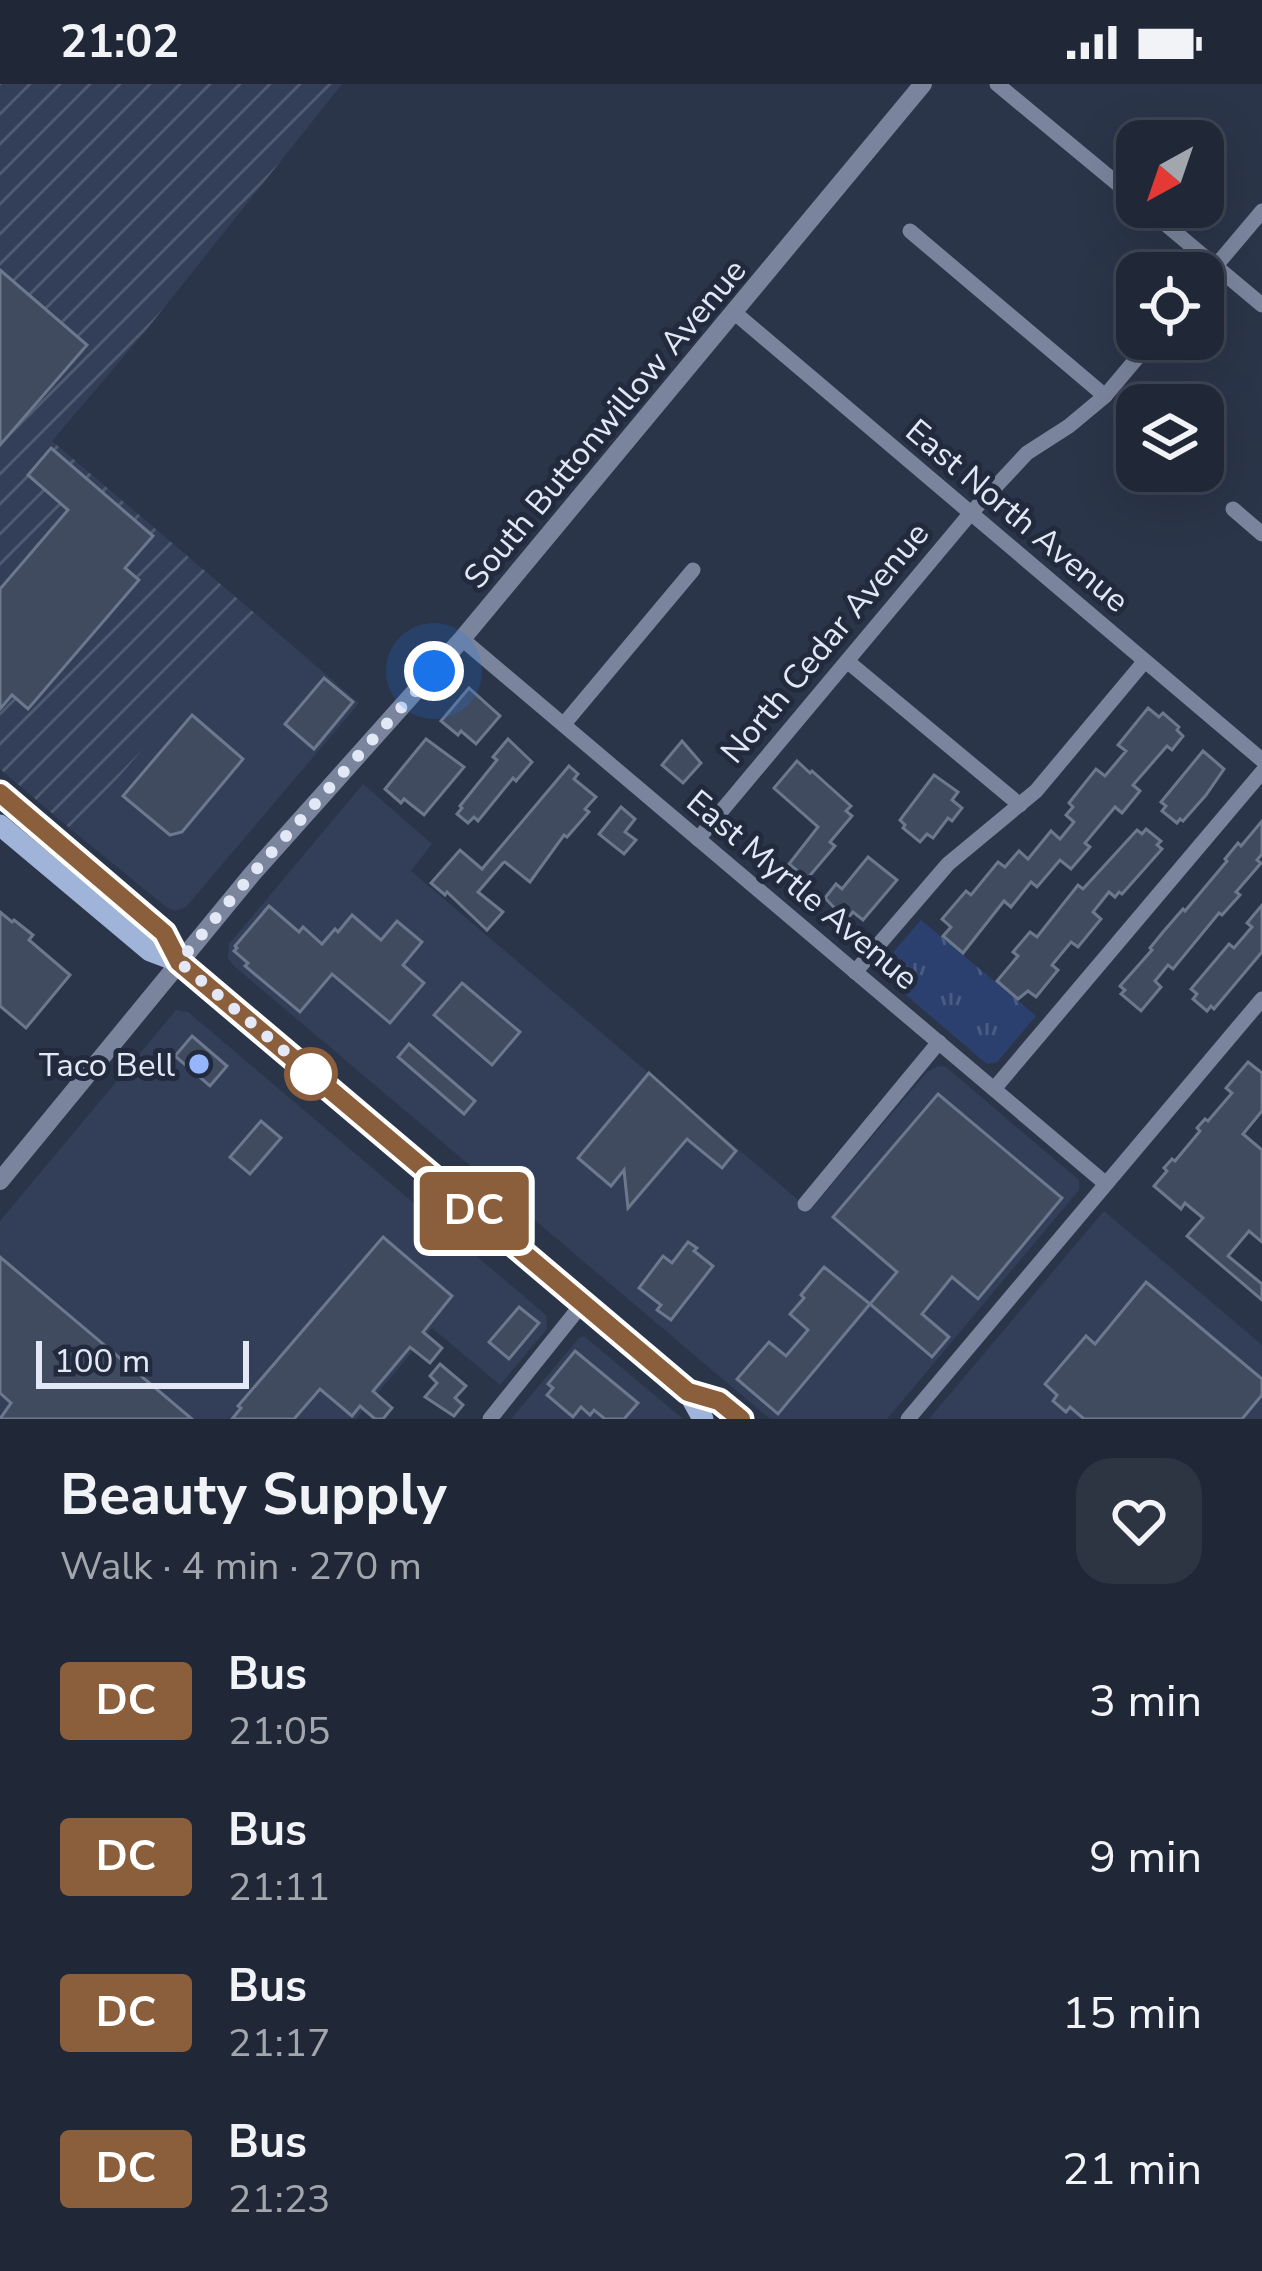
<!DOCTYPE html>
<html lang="en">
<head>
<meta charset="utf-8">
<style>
  :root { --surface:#202837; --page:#2d3442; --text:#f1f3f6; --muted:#a2a6ad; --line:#3d4452 }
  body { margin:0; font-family:"Nunito Sans",sans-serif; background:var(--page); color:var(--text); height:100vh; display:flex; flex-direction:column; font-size:45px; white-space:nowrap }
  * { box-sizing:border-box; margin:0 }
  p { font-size:39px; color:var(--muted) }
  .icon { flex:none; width:66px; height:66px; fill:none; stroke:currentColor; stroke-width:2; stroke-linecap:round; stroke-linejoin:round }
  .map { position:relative; height:1335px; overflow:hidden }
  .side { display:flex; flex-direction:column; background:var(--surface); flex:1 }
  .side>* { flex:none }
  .badge { padding:0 24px; border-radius:9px; font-size:42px; line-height:78px }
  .needle { width:78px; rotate:220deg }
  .fabs { position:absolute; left:1116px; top:36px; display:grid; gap:24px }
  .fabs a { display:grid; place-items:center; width:108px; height:108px; border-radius:24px; background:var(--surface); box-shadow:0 12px 48px #0002,0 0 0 3px var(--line); font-size:60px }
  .scale { position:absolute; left:36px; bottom:30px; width:213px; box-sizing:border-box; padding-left:12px; border:6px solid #e2e8f5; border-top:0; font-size:33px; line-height:42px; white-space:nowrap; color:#e2e8f5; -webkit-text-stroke:9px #222b3e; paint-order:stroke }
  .you { position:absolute; width:60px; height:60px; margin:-30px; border:9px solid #fff; border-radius:50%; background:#1a73e8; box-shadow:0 0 0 18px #1a73e833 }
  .map>.badge { position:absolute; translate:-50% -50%; box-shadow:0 0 0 6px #fff }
  .round { display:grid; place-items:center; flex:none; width:126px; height:126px; border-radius:36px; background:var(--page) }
  .summary { display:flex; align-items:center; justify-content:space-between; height:204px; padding:0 60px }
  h1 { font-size:57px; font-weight:700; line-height:90px }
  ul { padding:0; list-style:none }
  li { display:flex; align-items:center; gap:36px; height:156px; padding:0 60px }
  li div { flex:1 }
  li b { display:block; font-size:45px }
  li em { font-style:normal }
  li .badge { min-width:132px; font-weight:700; text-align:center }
  .status { display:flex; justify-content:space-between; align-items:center; height:84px; padding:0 60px; background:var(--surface); direction:ltr }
  .status svg { height:33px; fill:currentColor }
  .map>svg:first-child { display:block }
  .built { fill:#333e58 }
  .industrial { fill:url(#industrial-furrows) }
  .park { fill:url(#park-tufts) }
  .building { fill:#414b60; stroke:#6c788e; stroke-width:3 }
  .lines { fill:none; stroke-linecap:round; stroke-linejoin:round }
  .minor { stroke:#7a859d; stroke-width:15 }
  .tertiary { stroke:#7a859d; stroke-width:18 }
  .secondary { stroke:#a0b3d8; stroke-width:21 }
  .line-casing { stroke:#fff; stroke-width:27 }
  .line { stroke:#8b5e3c; stroke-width:18 }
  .walk { stroke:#e2e8f5; stroke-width:12; stroke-dasharray:0 21.6 }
  .poi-dot { fill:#95b6fd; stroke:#222b3e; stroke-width:4.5 }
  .stop-dot { fill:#fff; stroke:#8b5e3c; stroke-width:6 }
  .labels { text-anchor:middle; stroke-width:10; stroke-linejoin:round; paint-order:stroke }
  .street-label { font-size:33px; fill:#e2e8f5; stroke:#222b3e }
  .poi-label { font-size:33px; fill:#e2e8f5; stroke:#222b3e; text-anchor:end }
</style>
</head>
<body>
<div class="status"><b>21:02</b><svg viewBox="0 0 49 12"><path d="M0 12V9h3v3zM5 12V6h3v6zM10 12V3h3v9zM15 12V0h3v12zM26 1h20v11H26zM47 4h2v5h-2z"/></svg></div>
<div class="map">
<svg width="1262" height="1335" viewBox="0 0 1262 1335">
  <defs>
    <pattern id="industrial-furrows" width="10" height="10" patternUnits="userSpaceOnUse" patternTransform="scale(3)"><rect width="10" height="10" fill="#333e58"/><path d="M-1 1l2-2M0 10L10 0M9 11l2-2" fill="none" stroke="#505a71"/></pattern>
    <pattern id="park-tufts" width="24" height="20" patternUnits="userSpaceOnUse" patternTransform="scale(3)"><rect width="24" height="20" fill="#2c406f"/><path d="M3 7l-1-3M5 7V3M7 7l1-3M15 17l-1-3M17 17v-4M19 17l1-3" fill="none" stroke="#4a5c84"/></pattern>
  </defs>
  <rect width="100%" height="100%" fill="#2b3549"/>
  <g class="built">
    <polygon points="257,531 359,619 186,823 175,827 166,823 73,747"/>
    <polygon points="363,700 432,760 411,787 810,1126 927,988 938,982 946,983 1079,1096 1079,1106 887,1335 770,1335 234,882 228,874 229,860"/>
    <polygon points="176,926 188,928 546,1231 547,1245 500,1301 432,1244 356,1335 0,1335 0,1137"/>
    <polygon points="1104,1127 1262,1261 1262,1335 929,1335"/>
    <polygon points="584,1252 683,1335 511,1335 579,1254"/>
  </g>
  <polygon class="industrial" points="0,0 342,0 147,245 52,357 257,531 73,747 0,685"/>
  <polygon class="park" points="921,836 1036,932 997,978 987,980 884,892 883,880"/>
  <g class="building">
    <polygon points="0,186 87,261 0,361"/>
    <polygon points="51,364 153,452 125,484 139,496 28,625 12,611 0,625 0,505 68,426 28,391"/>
    <polygon points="324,594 353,618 314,665 285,640"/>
    <polygon points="469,604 500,632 476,660 461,647 458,651 441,637"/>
    <polygon points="1148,624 1159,633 1163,629 1179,643 1177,646 1183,652 1172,666 1167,662 1133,701 1140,707 1122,729 1115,723 1085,759 1090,763 1071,785 1060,776 1037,803 1031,798 1011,823 1004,817 963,869 943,852 951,843 942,835 966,807 971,811 998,778 1005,783 1019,767 1028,775 1051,747 1060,755 1074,738 1066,731 1073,723 1069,719 1096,685 1105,692 1126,667 1118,661"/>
    <polygon points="192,631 243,675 182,748 170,751 123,712"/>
    <polygon points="426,655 464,683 424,731 404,715 401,719 385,705"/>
    <polygon points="508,655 532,678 516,697 513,694 478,737 474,733 468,739 457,730 462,724 460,722 497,676 493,673"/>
    <polygon points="682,657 701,679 683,699 662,681"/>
    <polygon points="1203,667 1224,685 1206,711 1183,737 1180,735 1177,739 1162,727 1166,722 1161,718"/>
    <polygon points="797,677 810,689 812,687 851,722 846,727 852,732 830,758 835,762 807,795 789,780 818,743 774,704"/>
    <polygon points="569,682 578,690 574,695 596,713 585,725 589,728 567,753 564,751 530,798 505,778 503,779 478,808 503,828 487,846 447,808 445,811 431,799 460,766 482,785"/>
    <polygon points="934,691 958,708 952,716 962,724 952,737 948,734 933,754 927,750 920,758 903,744 905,741 900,736"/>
    <polygon points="621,723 635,735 625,748 636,756 624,770 599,750"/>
    <polygon points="1262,737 1262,770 1257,776 1261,779 1236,808 1240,811 1222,831 1219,829 1173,885 1168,881 1155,897 1161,903 1141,927 1121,910 1125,906 1120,902 1152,866 1150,864 1163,848 1183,825 1185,827 1227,777 1225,775 1238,759 1241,762"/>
    <polygon points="1146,745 1161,757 1157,761 1162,765 1122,810 1119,808 1115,813 1109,808 1093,828 1101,835 1078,863 1071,858 1052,881 1058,886 1036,913 1028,907 1018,915 997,897 1018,872 1013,868 1030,848 1037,853 1078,801 1083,805 1137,746 1142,750"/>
    <polygon points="868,773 897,796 863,836 853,828 846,836 825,814 836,800 842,805"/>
    <polygon points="1262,821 1262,868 1214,925 1211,922 1207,927 1193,915 1197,910 1191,905 1229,860 1234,864 1252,843 1247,839"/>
    <polygon points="269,822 299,848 303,843 322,860 335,845 338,848 352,831 381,856 397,837 422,858 403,881 424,899 390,939 332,890 300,928 245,882 248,879 234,867 237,864 235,862"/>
    <polygon points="0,828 12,838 14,836 33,851 29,856 70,891 26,944 0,922"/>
    <polygon points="462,899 520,948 492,981 434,931"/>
    <polygon points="192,952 227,982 210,1002 175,972"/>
    <polygon points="409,960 475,1017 464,1030 398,973"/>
    <polygon points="1248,978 1262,989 1262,1027 1243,1050 1262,1066 1262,1158 1249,1147 1228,1172 1262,1200 1262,1216 1187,1152 1203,1134 1185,1119 1181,1125 1154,1102 1167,1087 1164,1084 1172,1075 1175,1077 1200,1047 1197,1044 1205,1035 1208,1037 1232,1009 1226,1004"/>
    <polygon points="649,989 736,1067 722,1084 687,1055 628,1124 624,1086 611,1102 578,1074"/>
    <polygon points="938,1010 1062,1114 978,1215 952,1193 922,1230 949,1253 932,1273 870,1220 897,1188 833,1133"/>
    <polygon points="261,1037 281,1054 250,1090 230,1073"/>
    <polygon points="383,1153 452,1212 423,1248 442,1264 430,1279 410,1263 373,1307 392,1324 383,1335 375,1335 360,1322 352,1332 320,1305 294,1335 232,1335 241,1324 238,1322"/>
    <polygon points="688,1158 697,1164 694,1167 713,1182 671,1236 657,1226 661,1221 639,1204 663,1172 672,1179"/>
    <polygon points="0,1173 192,1335 0,1335 11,1319 0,1309"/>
    <polygon points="824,1183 870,1220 778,1330 737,1295 769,1258 786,1272 808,1246 790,1230 804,1214 801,1211"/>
    <polygon points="1146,1198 1262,1295 1262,1311 1242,1335 1084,1335 1070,1323 1066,1328 1053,1317 1057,1311 1045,1300 1086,1252 1095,1260"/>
    <polygon points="519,1223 539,1239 509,1275 489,1258"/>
    <polygon points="575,1267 638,1319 624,1335 605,1335 594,1326 590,1331 581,1323 573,1333 547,1311 553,1304 548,1300"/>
    <polygon points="440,1280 466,1302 455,1314 463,1321 454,1332 425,1313 437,1299 430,1292"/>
  </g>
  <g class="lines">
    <g class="minor">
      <polyline points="997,0 1137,116"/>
      <polyline points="1145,123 1262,221"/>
      <polyline points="910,147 1105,312"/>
      <polyline points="1203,197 1262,127"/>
      <polyline points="735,229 1262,676"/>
      <polyline points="1233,425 1262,450"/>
      <polyline points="462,555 1106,1100"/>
      <polyline points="847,577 1020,721"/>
      <polyline points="564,640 693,486"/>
      <polyline points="698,755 970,430 1027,369 1069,342 1105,312 1153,255"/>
      <polyline points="855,888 948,780 1036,707 1144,578"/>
      <polyline points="994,1005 1262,688"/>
      <polyline points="805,1120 939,958"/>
      <polyline points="490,1335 583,1219"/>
      <polyline points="908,1335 1262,915"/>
    </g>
    <polyline class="tertiary" points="0,1097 253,789 462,555 923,0"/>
    <g class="secondary">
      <polyline points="0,708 164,849 179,878"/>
      <polyline points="0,741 150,867 179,878 688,1308 703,1335"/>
      <polyline points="688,1308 719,1317 741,1335"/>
    </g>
  </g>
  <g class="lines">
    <defs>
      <polyline id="line" points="0,709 164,849 179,878 688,1308 719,1317 741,1335"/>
    </defs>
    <use href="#line" class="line-casing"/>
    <use href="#line" class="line"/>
    <polyline class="walk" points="311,990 314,992 179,878 253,789 434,587"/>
  </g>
  <circle class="poi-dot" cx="199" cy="980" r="12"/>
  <circle class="stop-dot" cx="311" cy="990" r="24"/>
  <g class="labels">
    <g class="street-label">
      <text transform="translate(604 339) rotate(-50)" y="12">South Buttonwillow Avenue</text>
      <text transform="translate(1018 431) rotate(40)" y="12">East North Avenue</text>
      <text transform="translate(824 558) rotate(-50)" y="12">North Cedar Avenue</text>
      <text transform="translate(803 805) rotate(40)" y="12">East Myrtle Avenue</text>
    </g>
    <g class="poi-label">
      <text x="175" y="992">Taco Bell</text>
    </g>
  </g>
</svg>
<div class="fabs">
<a><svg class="needle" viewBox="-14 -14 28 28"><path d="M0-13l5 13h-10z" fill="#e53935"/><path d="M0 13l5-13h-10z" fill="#a2a6ad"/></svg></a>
<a><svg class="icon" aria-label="locate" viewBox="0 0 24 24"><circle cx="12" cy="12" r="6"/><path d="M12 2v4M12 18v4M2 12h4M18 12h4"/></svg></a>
<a><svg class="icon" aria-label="layers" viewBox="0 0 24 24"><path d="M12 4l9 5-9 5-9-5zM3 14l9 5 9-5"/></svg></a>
</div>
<div class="scale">100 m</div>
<div class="you" style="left:434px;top:587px"></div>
<b class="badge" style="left:474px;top:1127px;background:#8b5e3c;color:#fff">DC</b>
</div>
<section class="side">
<div class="summary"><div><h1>Beauty Supply</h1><p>Walk · 4 min · 270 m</p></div><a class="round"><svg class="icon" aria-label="heart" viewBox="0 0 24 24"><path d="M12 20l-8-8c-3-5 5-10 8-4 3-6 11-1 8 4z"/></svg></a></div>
<ul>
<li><span class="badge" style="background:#8b5e3c;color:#fff">DC</span><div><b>Bus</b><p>21:05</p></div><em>3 min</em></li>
<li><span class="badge" style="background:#8b5e3c;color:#fff">DC</span><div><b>Bus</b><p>21:11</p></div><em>9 min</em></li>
<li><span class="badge" style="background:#8b5e3c;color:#fff">DC</span><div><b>Bus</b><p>21:17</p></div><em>15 min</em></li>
<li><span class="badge" style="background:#8b5e3c;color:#fff">DC</span><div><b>Bus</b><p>21:23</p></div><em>21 min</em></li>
</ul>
</section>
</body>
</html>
